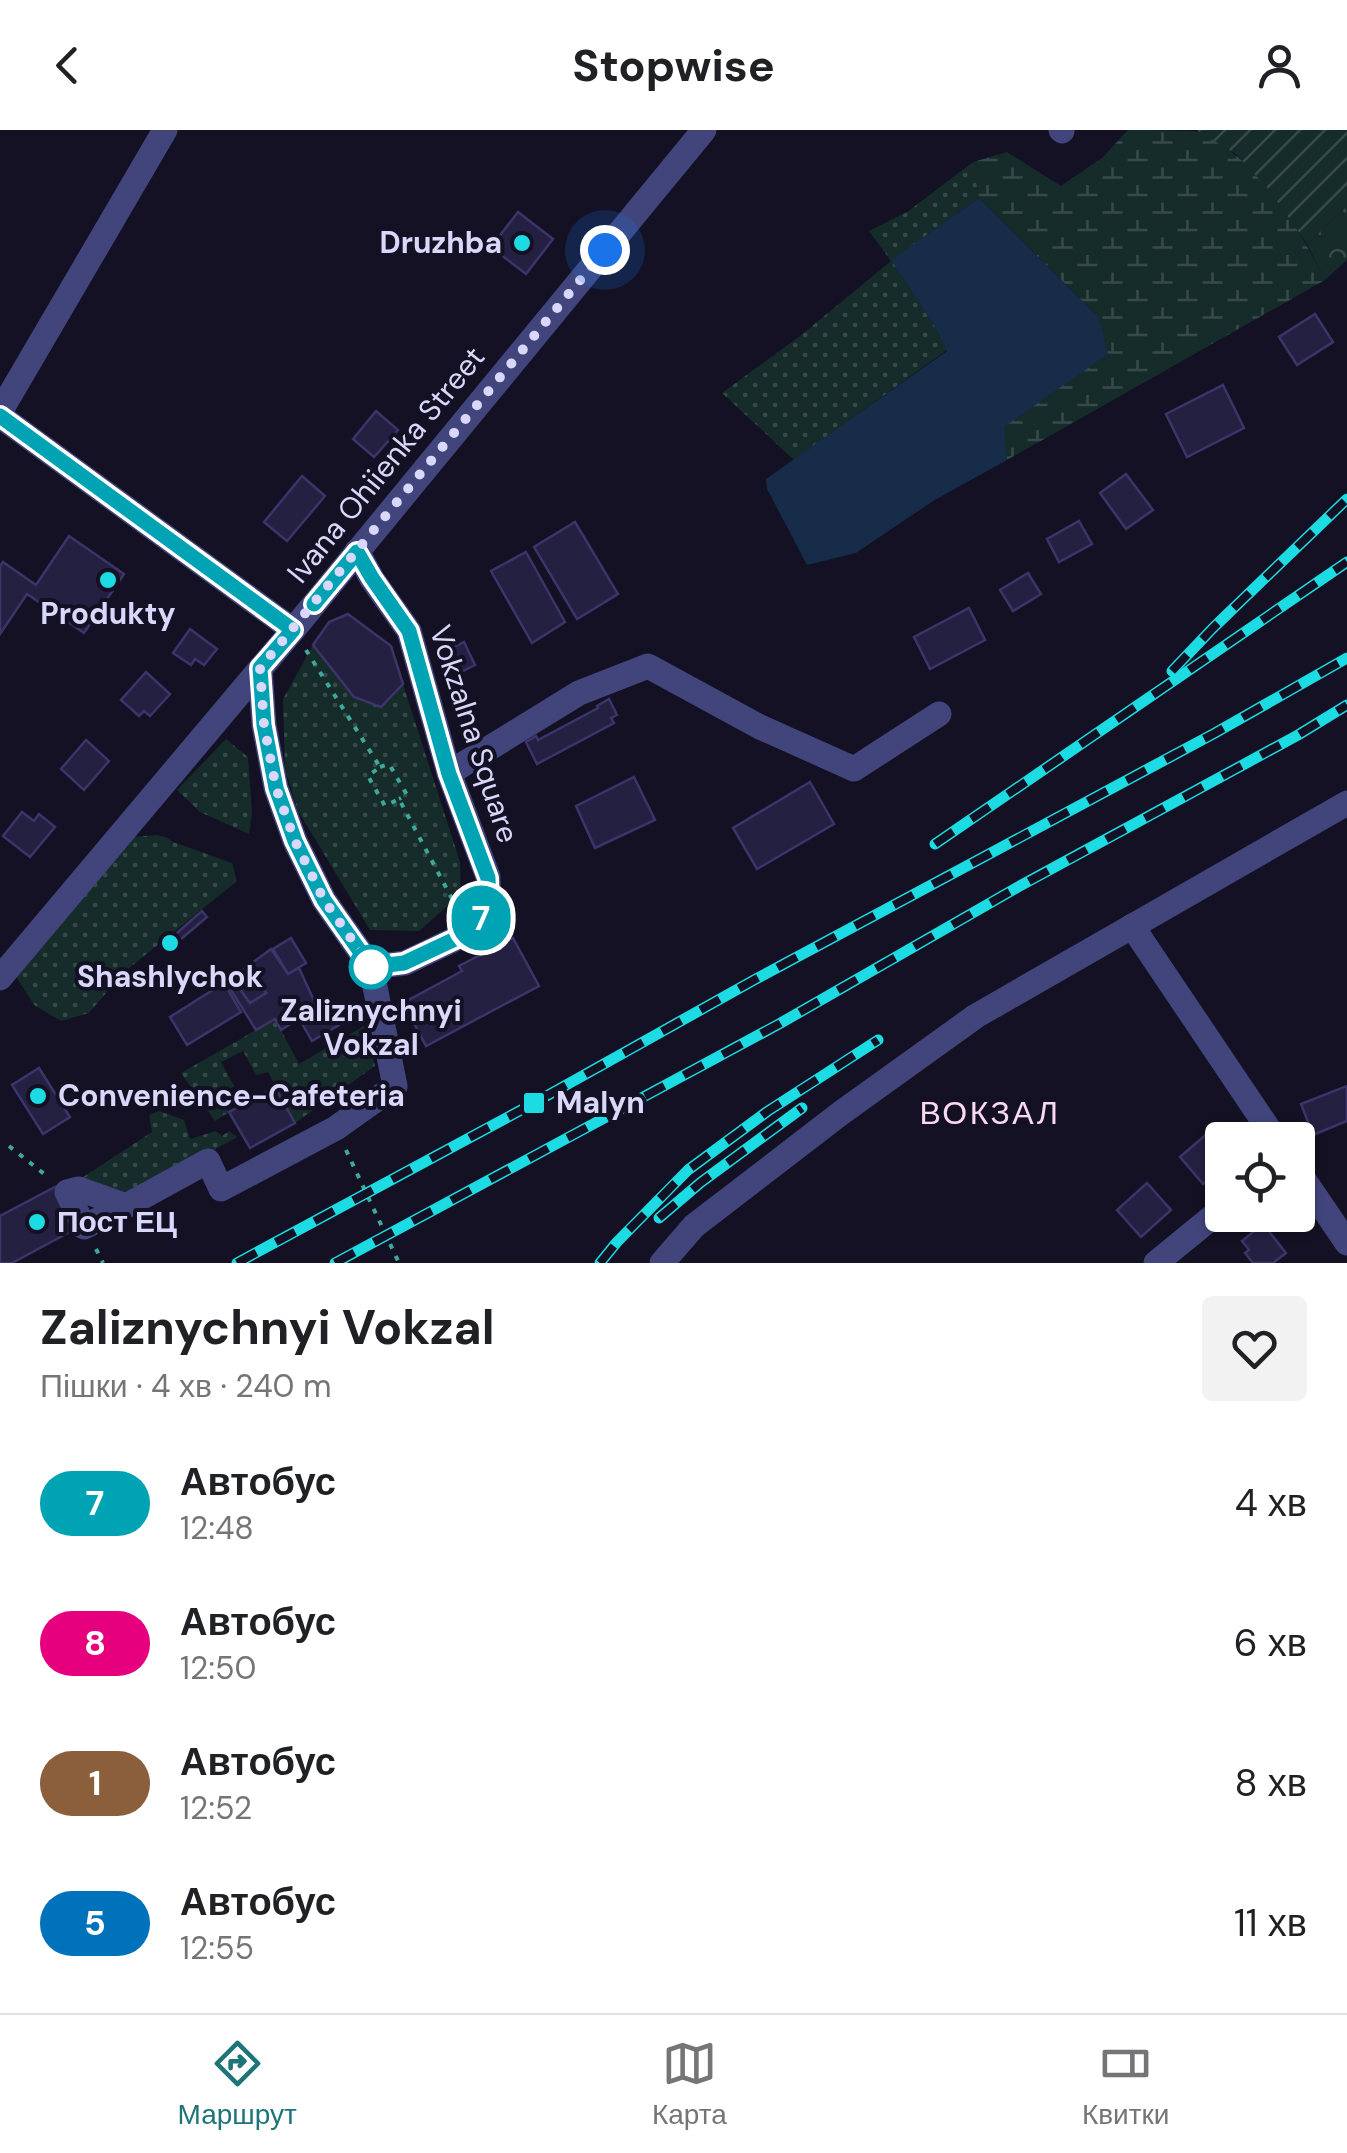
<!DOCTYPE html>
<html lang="uk">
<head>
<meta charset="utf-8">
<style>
  :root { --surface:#fff; --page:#f2f2f2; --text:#202124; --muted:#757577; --line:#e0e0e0; --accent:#1e7579 }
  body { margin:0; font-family:"DM Sans",sans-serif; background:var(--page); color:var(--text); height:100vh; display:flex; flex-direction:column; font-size:38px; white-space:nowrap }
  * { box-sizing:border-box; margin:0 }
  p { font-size:32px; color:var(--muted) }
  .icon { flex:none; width:55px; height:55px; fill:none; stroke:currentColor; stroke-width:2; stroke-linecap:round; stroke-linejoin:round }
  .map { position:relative; height:1133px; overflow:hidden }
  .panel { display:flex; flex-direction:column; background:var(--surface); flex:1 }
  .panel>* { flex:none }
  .badge { padding:0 20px; border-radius:32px; font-size:35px; line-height:65px }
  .tools { position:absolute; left:1205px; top:992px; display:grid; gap:20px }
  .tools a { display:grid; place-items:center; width:110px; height:110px; border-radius:10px; background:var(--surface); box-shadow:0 2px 8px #0004; font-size:50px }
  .you { position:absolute; width:50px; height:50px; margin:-25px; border:8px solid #fff; border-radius:50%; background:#1a73e8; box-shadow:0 0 0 15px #1a73e833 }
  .map>.badge { position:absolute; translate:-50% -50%; box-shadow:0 0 0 5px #fff }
  .round { display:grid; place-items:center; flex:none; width:105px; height:105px; border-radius:10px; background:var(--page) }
  .headline { display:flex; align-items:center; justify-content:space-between; height:170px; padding:0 40px }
  h1 { font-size:48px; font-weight:700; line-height:75px }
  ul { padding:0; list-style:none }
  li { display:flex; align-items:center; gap:30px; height:140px; padding:0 40px }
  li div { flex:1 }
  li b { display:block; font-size:38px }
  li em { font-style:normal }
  li .badge { min-width:110px; font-weight:700; text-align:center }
  header { display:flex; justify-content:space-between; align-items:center; height:130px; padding:0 40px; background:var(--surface); font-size:45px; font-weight:700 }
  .dock { display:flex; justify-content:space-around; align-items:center; height:140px; border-top:2px solid var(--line); background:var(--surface); font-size:28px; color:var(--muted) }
  .dock a { display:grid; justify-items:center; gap:5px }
  .dock .current { color:var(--accent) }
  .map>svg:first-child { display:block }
  .grass { fill:url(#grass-dots) }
  .forest { fill:url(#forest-crowns) }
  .wetland { fill:url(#wetland-marsh) }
  .garden { fill:url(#garden-furrows) }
  .water { fill:#162c48 }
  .building { fill:#242041; stroke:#3c346a; stroke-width:2.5; fill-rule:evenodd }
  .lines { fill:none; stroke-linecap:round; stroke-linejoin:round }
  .path { stroke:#3ea89a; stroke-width:4; stroke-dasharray:5 8; stroke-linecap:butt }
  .minor { stroke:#42447c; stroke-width:25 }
  .rail-casing { stroke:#1cdbe2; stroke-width:11 }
  .rail { stroke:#131123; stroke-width:8; stroke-dasharray:22; stroke-linecap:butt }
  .line-casing { stroke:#fff; stroke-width:22 }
  .line { stroke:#00a3b4; stroke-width:15 }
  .walk { stroke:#d9d8fa; stroke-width:10; stroke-dasharray:0 18 }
  .poi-dot { fill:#1cdbe2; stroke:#131123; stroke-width:4 }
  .stop-dot { fill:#fff; stroke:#00a3b4; stroke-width:5 }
  .labels { text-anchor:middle; stroke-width:8; stroke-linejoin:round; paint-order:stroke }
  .poi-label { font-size:30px; font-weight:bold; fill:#d9d8fa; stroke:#131123; text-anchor:start }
  .street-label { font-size:30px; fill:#d9d8fa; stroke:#131123 }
  .stop-label { font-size:30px; font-weight:bold; fill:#d9d8fa; stroke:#131123 }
  .neighbourhood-label { font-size:32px; letter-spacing:2.5px; fill:#fadaf1; stroke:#131123 }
</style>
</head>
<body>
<header><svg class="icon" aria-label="back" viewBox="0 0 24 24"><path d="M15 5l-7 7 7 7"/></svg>Stopwise<svg class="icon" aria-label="person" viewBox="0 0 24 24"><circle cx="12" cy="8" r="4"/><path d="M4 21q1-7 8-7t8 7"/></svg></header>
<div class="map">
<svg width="1347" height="1133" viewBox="0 0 1347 1133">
  <defs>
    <pattern id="grass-dots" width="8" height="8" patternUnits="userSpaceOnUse" patternTransform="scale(2.5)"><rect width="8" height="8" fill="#152c2a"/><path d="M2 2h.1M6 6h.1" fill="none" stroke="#364a4a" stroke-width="1.8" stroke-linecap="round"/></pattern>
    <pattern id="forest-crowns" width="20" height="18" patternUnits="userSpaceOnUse" patternTransform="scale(2.5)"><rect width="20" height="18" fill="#152c2a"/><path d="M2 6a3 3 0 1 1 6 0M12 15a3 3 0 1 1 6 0" fill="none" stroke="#364a4a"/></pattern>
    <pattern id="wetland-marsh" width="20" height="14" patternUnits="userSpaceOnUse" patternTransform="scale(2.5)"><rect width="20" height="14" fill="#152c2a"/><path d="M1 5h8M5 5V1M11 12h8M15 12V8" fill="none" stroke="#364a4a"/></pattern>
    <pattern id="garden-furrows" width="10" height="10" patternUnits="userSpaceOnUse" patternTransform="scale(2.5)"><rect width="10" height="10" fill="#152c2a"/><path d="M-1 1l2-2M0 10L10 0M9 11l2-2" fill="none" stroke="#364a4a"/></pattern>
  </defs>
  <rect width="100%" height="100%" fill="#131123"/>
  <g class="grass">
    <polygon points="973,32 979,68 892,130 934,195 947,220 794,330 722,263 800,206 891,131 869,101 907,82"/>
    <polygon points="313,515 354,567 381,577 403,554 460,732 461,764 419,801 370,800 298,681 285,638 283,569"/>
    <polygon points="226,609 248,627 252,683 249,704 200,682 177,660"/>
    <polygon points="157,705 168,708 173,712 232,733 237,751 123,843 89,883 61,891 34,875 14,843 131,707"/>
    <polygon points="275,889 299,934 364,896 375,936 295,993 268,942 256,945 243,921 221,932 234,956 219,966 229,982 215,991 181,943"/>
    <polygon points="159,981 184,990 190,1009 216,1001 222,1006 229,1001 237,1007 124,1071 77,1051 152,1002 149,985"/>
  </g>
  <polygon class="forest" points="1347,76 1347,130 1325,150 1307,114"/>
  <path class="wetland" d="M1128,0C1144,0 1187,0 1199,2C1259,30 1296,93 1325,150L1007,330L1003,297L1099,188L979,68L973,32L1007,22L1061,56L1103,27Z"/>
  <polygon class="garden" points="1196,0 1347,0 1347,76 1307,114 1270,61 1236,24"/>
  <polygon class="water" points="979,68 1099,188 1108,224 1004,297 1007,330 933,371 856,423 807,435 767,359 766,349 947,221 934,195 891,130"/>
  <g class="building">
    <polygon points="518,82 553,109 526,144 491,117"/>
    <polygon points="1315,184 1333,212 1297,235 1279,207"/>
    <polygon points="1223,255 1244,298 1187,327 1166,284"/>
    <polygon points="376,281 398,300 374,327 353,309"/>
    <polygon points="1126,344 1153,380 1126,399 1100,363"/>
    <polygon points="302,346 325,366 287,411 264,392"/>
    <polygon points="1079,391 1092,414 1059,432 1047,409"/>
    <polygon points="575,392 618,464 577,489 534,417"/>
    <polygon points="69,406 124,444 84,503 27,464 0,504 0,436 3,432 36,455"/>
    <polygon points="526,422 565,492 532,513 491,441"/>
    <polygon points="1028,443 1041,464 1013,481 1000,460"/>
    <polygon points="969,478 985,510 930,539 914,507"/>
    <polygon points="348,484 391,516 403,554 381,577 354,567 313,515 329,492"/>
    <polygon points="190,499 217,519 204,535 195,529 191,535 173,523"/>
    <polygon points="464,512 475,535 461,542 450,519"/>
    <polygon points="146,542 170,564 150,586 144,581 139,586 121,570"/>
    <polygon points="609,569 617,585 611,588 614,593 537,634 526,612 536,606 538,610 598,578 597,576"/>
    <polygon points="86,610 109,631 84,660 61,639"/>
    <polygon points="634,647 655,690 595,718 576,676"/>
    <polygon points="810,652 834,694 757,739 733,698"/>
    <polygon points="22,682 34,691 39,684 55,697 30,727 3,706"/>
    <polygon points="202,781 207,787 168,820 163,815"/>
    <polygon points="291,808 306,833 288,844 273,819"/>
    <polygon points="513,808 539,856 426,916 403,873 462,841 459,836"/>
    <path d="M271,819L288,844L299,838L317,877L281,900L275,889L256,900L226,852ZM255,849L266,863L250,873L240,859Z"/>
    <polygon points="255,849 266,863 250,873 240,859"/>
    <polygon points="224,853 241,882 187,915 170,887"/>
    <polygon points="322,876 325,880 329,878 339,895 312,911 300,890"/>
    <polygon points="39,938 70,987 43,1004 12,955"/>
    <polygon points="1347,956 1347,991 1313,1005 1301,974"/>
    <polygon points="275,957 295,993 250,1018 229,982"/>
    <polygon points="1210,1001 1222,1016 1222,1038 1203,1054 1180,1027"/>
    <polygon points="1147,1053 1171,1080 1141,1107 1117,1080"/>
    <polygon points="55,1057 77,1098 12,1133 0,1133 0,1086"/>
    <polygon points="1263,1094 1286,1123 1273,1133 1253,1133 1245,1123 1249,1120 1242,1111"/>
  </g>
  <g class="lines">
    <g class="path">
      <polyline points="306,520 380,637 368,646 385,676 399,669 458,780"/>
      <polyline points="380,637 389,634 407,665 399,669"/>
      <polyline points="9,1016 48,1047"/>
      <polyline points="346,1020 399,1133"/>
      <polyline points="96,1119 103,1133"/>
    </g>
    <g class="minor">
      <polyline points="1061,0 1062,1"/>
      <polyline points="0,282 165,0"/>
      <polyline points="0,286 293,500"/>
      <polyline points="357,421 372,449 409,501 449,643 488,747 489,779 470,802 405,833 371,837"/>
      <polyline points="449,643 579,563 648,536 760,597 854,639 939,584"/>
      <polyline points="1132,796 1276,1010"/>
      <polyline points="0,848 293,500 704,0"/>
      <polyline points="1298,1041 1347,1113"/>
      <polyline points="126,1076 84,1097 67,1062 79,1059 126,1076 208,1031 221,1059 336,998 395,956 371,837 324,770 295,711 276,658 264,595 260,539"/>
      <polyline points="662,1133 694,1096 841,983 976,886 1347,673"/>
      <polyline points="1156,1133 1222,1079"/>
    </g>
    <defs>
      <g id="rail">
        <polyline points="1172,541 1213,498 1347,369"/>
        <polyline points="935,714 1347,432"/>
        <polyline points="659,1088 700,1053 802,978"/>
        <polyline points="237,1133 534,973 754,850 1215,603 1347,528"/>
        <polyline points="335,1133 779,894 1018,757 1298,605 1347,575"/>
        <polyline points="600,1133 617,1112 688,1040 768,981 878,910"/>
      </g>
    </defs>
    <use href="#rail" class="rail-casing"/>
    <use href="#rail" class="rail"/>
  </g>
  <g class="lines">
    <defs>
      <polyline id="line" points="0,286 293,500 260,538 264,595 276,658 295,711 324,770 371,837 404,833 470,802 489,779 488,748 449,644 409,501 372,448 357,422 314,474"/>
    </defs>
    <use href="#line" class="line-casing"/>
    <use href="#line" class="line"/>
    <polyline class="walk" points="371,837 324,770 295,711 276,658 264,595 260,538 605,120"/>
  </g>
  <g class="poi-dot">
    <circle cx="522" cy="113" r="10"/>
    <circle cx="108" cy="450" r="10"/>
    <circle cx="170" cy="813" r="10"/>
    <circle cx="38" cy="966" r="10"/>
    <rect x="522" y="961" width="24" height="24" rx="5"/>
    <circle cx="37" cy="1092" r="10"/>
  </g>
  <circle class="stop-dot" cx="371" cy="837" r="20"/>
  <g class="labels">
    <g class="poi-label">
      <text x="502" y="123" text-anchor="end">Druzhba</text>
      <text x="108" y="494" text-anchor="middle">Produkty</text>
      <text x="170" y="857" text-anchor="middle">Shashlychok</text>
      <text x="58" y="976">Convenience-Cafeteria</text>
      <text x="556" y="983">Malyn</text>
      <text x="57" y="1102">Пост ЕЦ</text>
    </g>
    <g class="street-label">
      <text transform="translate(386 335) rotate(-51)" y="10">Ivana Ohiienka Street</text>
      <text transform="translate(474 604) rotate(72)" y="10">Vokzalna Square</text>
    </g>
    <g class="stop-label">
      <text x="371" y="891">Zaliznychnyi<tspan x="371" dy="34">Vokzal</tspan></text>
    </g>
    <g class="neighbourhood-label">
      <text x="990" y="994">ВОКЗАЛ</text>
    </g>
  </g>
</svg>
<div class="tools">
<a><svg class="icon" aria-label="locate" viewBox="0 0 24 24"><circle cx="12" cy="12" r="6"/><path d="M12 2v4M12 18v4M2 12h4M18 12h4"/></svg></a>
</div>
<div class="you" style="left:605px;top:120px"></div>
<b class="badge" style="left:481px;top:788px;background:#00a3b4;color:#fff">7</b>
</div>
<section class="panel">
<div class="headline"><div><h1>Zaliznychnyi Vokzal</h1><p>Пішки · 4 хв · 240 m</p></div><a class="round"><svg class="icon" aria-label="heart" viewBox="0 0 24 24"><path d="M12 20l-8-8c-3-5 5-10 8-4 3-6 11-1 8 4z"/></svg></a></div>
<ul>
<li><span class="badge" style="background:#00a3b4;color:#fff">7</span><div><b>Автобус</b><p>12:48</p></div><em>4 хв</em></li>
<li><span class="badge" style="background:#e6007e;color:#fff">8</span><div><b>Автобус</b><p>12:50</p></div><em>6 хв</em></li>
<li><span class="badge" style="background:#8b5e3c;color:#fff">1</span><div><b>Автобус</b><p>12:52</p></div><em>8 хв</em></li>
<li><span class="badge" style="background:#0072bc;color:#fff">5</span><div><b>Автобус</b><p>12:55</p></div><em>11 хв</em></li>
</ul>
</section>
<nav class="dock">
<a class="current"><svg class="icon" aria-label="directions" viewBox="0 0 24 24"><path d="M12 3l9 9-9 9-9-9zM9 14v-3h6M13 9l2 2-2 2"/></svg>Маршрут</a>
<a><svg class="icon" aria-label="map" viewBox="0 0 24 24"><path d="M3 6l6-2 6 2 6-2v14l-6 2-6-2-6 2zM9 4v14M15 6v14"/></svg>Карта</a>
<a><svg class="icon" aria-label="tickets" viewBox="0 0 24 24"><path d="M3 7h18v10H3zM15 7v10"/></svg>Квитки</a>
</nav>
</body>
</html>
